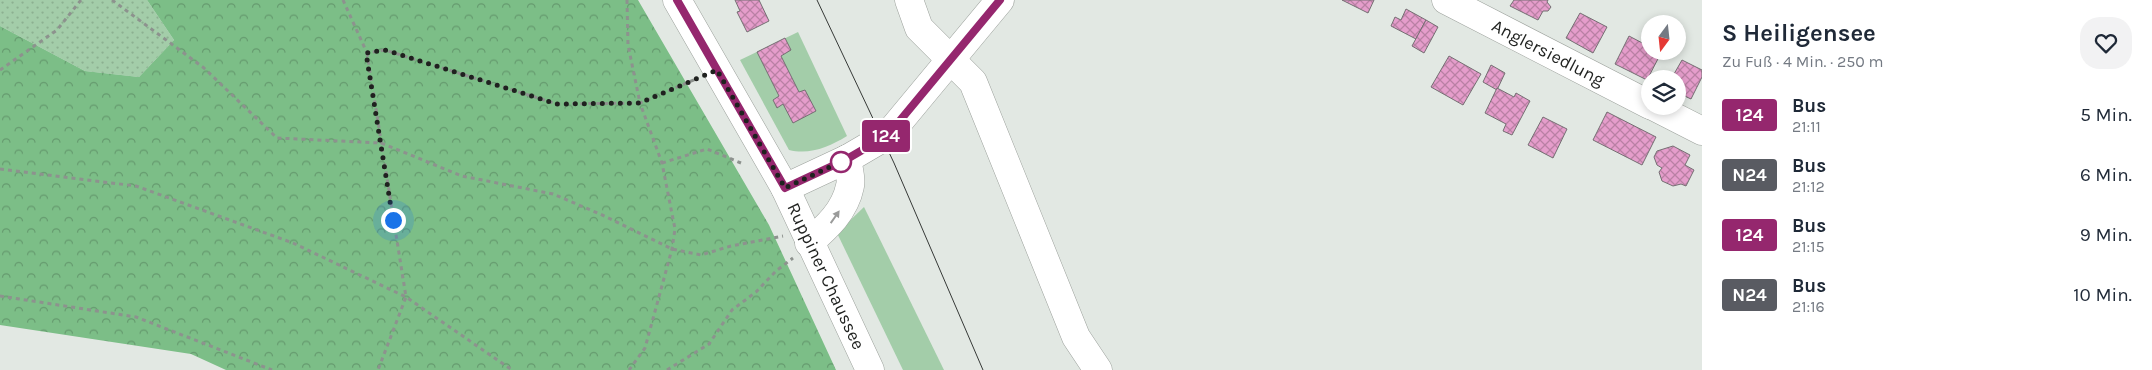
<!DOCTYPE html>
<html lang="de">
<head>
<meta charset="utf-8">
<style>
  :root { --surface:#fff; --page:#f2f2f3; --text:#1f2937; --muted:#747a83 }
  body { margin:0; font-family:Karla,sans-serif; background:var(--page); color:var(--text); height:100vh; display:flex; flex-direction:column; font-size:19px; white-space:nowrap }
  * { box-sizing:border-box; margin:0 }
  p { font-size:16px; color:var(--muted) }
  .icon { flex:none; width:28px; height:28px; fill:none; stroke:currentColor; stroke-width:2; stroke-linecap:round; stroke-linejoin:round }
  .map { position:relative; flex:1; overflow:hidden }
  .side { display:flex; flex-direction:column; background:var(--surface); width:450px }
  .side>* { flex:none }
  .badge { padding:0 10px; border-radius:4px; font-size:18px; line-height:32px }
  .needle { width:32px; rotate:195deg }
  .controls { position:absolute; left:1641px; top:15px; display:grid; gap:10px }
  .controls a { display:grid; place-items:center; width:45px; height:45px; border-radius:50%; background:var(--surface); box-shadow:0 2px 8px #0003; font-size:25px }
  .you { position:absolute; width:25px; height:25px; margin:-12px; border:4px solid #fff; border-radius:50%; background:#1a73e8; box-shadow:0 0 0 8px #1a73e833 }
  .map>.badge { position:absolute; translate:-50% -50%; box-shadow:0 0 0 2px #fff }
  .round { display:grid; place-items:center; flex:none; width:52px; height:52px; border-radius:20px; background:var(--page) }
  .summary { display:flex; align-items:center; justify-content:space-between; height:85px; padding:0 20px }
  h1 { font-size:24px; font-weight:700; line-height:38px }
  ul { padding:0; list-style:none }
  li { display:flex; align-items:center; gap:15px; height:60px; padding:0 20px }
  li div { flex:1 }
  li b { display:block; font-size:19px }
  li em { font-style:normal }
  li .badge { min-width:55px; font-weight:700; text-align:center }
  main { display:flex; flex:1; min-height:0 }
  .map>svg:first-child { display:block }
  .grass { fill:url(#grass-dots) }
  .forest { fill:url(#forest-crowns) }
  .green { fill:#a3cda9 }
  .building { fill:url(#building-cross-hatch); stroke:#756f73 }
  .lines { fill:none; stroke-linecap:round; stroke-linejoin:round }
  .minor-casing { stroke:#9ca19c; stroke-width:29 }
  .major-casing { stroke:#9ca19c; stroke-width:29 }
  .path { stroke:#8d928e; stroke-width:3; stroke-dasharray:4 4; stroke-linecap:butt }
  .minor { stroke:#fff; stroke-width:28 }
  .major { stroke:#fff; stroke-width:28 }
  .tram { stroke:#363937; stroke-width:1 }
  .oneway { fill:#9a9b9a }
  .line-casing { stroke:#fff; stroke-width:11 }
  .line { stroke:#95276e; stroke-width:8 }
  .walk { stroke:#1f211f; stroke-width:5; stroke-dasharray:0 9 }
  .stop-dot { fill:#fff; stroke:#95276e; stroke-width:2.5 }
  .labels { text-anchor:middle; stroke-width:4; stroke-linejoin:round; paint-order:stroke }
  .street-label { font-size:18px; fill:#1f211f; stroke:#eff6f0 }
</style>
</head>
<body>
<main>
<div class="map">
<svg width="1702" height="370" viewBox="0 0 1702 370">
  <defs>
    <pattern id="grass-dots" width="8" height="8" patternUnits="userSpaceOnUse" patternTransform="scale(1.25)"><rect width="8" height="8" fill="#a3cda9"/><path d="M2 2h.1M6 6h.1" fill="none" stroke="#8cb091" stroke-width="1.8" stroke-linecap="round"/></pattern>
    <pattern id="forest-crowns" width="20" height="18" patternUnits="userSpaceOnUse" patternTransform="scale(1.25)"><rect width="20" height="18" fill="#7cbe87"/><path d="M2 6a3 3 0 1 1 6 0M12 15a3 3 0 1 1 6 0" fill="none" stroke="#659a6e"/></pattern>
    <pattern id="building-cross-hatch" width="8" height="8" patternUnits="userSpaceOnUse" patternTransform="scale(1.25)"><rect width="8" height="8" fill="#e59dcb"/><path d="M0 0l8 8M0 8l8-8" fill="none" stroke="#b980a4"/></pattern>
  </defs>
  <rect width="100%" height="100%" fill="#e2e8e3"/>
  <polygon class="grass" points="0,0 147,0 174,40 139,77 85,71 0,26"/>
  <polygon class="forest" points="147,0 638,0 769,225 836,370 226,370 191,354 0,325 0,26 85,71 139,77 174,40"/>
  <g class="green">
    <path d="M798,32L847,136C829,147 810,155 789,150L740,60Z"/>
    <polygon points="864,207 944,370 903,370 837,233"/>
  </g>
  <g class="building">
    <polygon points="735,0 759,0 769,21 747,32 737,12 740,11"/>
    <polygon points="1342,0 1374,0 1368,13"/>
    <polygon points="1514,0 1548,0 1547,2 1551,7 1548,11 1543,11 1538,20 1510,6"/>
    <polygon points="1406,9 1426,20 1416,39 1391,26 1395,17 1401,20"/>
    <polygon points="1580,13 1607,27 1593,53 1566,38"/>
    <polygon points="1426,20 1438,27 1424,53 1412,46"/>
    <polygon points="1629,36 1650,47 1650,51 1661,53 1647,80 1615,64"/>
    <polygon points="785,38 791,50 781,56 799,92 805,90 816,111 793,123 783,104 777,108 773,100 779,96 757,52"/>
    <polygon points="1449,56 1481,74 1463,105 1431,87"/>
    <polygon points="1682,60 1702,70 1702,77 1691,99 1678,93 1678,79 1665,78 1668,73 1674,74"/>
    <polygon points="1491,65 1505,73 1497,90 1483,82"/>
    <polygon points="1497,88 1514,97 1516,93 1530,101 1512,135 1503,131 1506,124 1485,113"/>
    <polygon points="1607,112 1656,137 1642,165 1593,140"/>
    <polygon points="1543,117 1567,129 1553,158 1528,145"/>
    <polygon points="1673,146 1690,155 1685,165 1694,170 1686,186 1681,184 1673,186 1662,181 1659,172 1662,168 1657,165 1654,157 1657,151"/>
  </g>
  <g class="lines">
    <defs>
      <g id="minor">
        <polyline points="909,0 919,28 973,82 1076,337 1098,370"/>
        <path id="s1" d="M1446,0L1650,105"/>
        <polyline points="1653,106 1702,131"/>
        <path d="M809,243C827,227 845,211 850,186C852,179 848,167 847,159"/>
      </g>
      <g id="major">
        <path id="s2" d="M677,0L785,188L870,370"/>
        <polyline points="785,188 847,159 888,135 1000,0"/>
      </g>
    </defs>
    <use href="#minor" class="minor-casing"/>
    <use href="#major" class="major-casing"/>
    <g class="path">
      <polyline points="112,0 204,68 277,138 381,143 462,176 553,194 600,214 672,249 701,255 731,246 783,236"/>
      <polyline points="343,0 367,53 385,50 557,104 640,103 628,45 627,0"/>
      <polyline points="367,53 406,297 378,370"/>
      <polyline points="0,70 57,30 81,0"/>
      <polyline points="662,163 707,149 741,163"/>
      <polyline points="0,169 136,186 293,243 406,297 512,370"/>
      <polyline points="0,296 136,317 272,370"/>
      <polyline points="629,370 645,348 672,249 675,229 662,163 640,103 696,79"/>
      <polyline points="667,370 709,344 732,310 756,292 776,271 793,258"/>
    </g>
    <use href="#minor" class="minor"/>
    <use href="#major" class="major"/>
    <polyline class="tram" points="817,0 894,163 983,370"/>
  </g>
  <defs><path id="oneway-solid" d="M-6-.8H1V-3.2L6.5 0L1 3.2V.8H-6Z" transform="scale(1.25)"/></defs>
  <use class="oneway" href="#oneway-solid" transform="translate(835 217) rotate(-55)"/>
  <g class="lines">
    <defs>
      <polyline id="line" points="677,0 785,188 847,159 888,135 1000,0"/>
    </defs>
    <use href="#line" class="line-casing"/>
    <use href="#line" class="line"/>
    <polyline class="walk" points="393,220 366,53 385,50 557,104 640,103 717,70 785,188 847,159 841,162"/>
  </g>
  <circle class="stop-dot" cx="841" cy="162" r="10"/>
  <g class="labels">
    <g class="street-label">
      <text dy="6" stroke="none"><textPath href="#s1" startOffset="115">Anglersiedlung</textPath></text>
      <text dy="6" stroke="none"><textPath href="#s2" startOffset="314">Ruppiner Chaussee</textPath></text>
    </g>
  </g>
</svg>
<div class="controls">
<a><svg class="needle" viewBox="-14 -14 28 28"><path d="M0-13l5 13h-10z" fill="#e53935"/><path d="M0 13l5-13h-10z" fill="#747a83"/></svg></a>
<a><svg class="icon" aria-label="layers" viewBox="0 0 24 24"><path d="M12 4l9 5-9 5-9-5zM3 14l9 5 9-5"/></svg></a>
</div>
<div class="you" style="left:393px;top:220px"></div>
<b class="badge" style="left:886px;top:136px;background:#95276e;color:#fff">124</b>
</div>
<section class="side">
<div class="summary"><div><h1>S Heiligensee</h1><p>Zu Fuß · 4 Min. · 250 m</p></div><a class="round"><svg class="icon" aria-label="heart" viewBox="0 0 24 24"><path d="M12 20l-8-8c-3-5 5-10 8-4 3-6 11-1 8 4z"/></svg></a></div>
<ul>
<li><span class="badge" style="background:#95276e;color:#fff">124</span><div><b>Bus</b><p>21:11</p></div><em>5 Min.</em></li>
<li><span class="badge" style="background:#595b62;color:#fff">N24</span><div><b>Bus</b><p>21:12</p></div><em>6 Min.</em></li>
<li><span class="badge" style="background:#95276e;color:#fff">124</span><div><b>Bus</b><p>21:15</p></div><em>9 Min.</em></li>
<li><span class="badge" style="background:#595b62;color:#fff">N24</span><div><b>Bus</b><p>21:16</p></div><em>10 Min.</em></li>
</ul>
</section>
</main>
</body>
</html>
